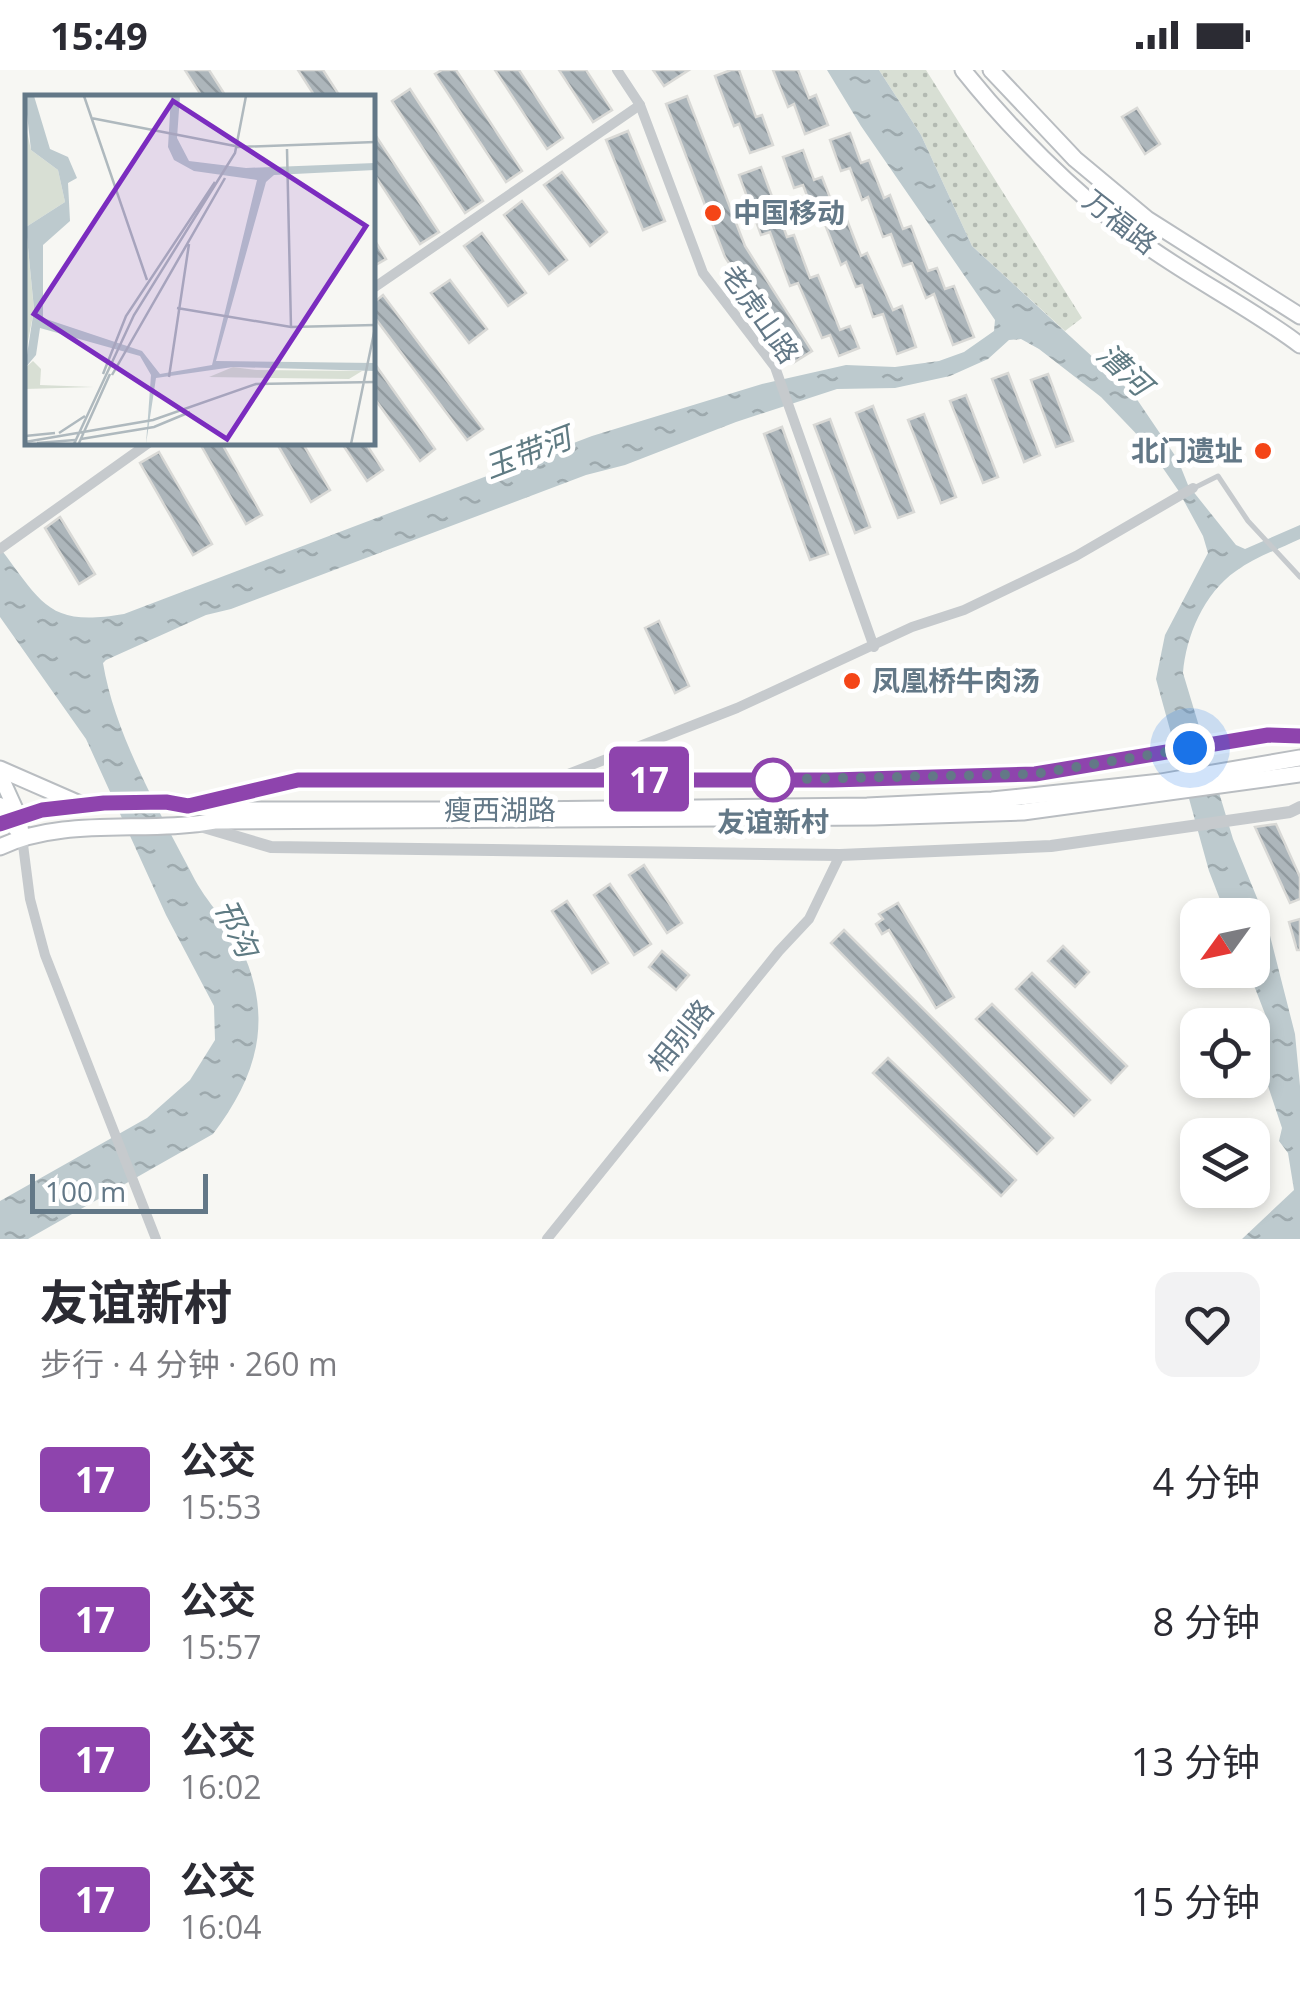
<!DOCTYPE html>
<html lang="zh">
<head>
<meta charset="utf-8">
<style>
  :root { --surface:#fff; --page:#f2f2f3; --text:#2b2b33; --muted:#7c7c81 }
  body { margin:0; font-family:"Open Sans","Noto Sans SC",sans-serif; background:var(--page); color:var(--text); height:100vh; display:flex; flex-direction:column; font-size:38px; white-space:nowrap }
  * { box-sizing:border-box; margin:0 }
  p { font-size:32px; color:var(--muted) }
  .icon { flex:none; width:55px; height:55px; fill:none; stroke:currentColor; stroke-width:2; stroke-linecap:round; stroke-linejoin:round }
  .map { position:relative; height:1169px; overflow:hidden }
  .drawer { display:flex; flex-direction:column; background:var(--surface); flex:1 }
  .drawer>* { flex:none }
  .badge { padding:0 20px; border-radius:8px; font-size:35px; line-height:65px }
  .needle { width:65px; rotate:237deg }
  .tools { position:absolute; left:1180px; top:828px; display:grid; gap:20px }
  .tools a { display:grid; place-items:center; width:90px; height:90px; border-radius:20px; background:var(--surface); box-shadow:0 5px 15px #0003; font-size:50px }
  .scale { position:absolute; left:30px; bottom:25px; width:178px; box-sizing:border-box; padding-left:10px; border:5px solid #637887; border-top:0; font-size:28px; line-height:35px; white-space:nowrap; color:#637887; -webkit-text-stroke:8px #fff; paint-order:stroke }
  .you { position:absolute; width:50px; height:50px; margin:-25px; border:8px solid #fff; border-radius:50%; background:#1a73e8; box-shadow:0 0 0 15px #1a73e833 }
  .map>.badge { position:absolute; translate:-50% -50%; box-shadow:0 0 0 5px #fff }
  .round { display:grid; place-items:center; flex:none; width:105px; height:105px; border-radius:20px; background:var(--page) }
  .headline { display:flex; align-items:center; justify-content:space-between; height:170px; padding:0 40px }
  h1 { font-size:48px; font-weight:700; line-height:75px }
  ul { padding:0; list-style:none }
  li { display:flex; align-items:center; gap:30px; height:140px; padding:0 40px }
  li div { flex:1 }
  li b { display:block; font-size:38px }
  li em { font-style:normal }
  li .badge { min-width:110px; font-weight:700; text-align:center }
  .status { display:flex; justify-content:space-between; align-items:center; height:70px; padding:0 50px; background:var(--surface); direction:ltr }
  .status svg { height:28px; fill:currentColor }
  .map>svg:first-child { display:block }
  .park { fill:url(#park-dots) }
  .water { fill:url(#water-ripples) }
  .building { fill:url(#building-back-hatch); stroke:#d9d9d6; stroke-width:2.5 }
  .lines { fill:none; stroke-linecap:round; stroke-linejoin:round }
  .secondary-casing { stroke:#b6bcc0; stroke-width:18 }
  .primary-casing { stroke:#b9bdc1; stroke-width:19 }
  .service { stroke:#c6cacd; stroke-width:5 }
  .minor { stroke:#c6cacd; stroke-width:10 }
  .tertiary { stroke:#c6cacd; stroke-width:12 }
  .secondary { stroke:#fff; stroke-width:14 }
  .primary { stroke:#fff; stroke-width:15 }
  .line-casing { stroke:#fff; stroke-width:22 }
  .line { stroke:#8e44ad; stroke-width:15 }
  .walk { stroke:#637887; stroke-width:10; stroke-dasharray:0 18 }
  .poi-dot { fill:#f44517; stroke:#fff; stroke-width:4 }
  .stop-dot { fill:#fff; stroke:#8e44ad; stroke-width:5 }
  .labels { text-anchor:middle; stroke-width:10; stroke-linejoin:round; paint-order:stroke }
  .poi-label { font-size:28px; font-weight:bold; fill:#637887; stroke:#fff; text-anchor:start }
  .street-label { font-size:28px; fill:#637887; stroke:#fff }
  .stop-label { font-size:28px; font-weight:bold; fill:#637887; stroke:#fff }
  .water-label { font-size:30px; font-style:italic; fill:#5f7b83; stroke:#fff }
  .inset-road { fill:none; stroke:#afb9be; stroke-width:2.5 }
  .view { fill:#7b2cbf; fill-opacity:0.15; stroke:#7b2cbf; stroke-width:5 }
  .inset-edge { fill:none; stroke:#637887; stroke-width:5 }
</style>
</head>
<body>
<div class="status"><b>15:49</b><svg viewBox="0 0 49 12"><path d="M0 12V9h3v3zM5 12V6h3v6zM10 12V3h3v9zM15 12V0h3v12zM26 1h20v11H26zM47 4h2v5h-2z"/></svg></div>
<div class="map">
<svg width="1300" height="1169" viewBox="0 0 1300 1169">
  <defs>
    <pattern id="park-dots" width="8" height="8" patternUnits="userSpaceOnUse" patternTransform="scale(2.5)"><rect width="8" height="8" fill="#d8dfd4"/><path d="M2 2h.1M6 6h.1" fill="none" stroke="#b3bab2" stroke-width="1.8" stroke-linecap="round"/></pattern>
    <pattern id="water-ripples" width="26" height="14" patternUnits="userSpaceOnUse" patternTransform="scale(2.5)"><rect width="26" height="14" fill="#bdcace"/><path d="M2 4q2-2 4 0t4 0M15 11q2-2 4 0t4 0" fill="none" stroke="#9da9ad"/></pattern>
    <pattern id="building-back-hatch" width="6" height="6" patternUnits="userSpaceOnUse" patternTransform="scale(2.5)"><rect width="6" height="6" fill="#adb6bb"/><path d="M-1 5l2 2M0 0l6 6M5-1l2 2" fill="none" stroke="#90999e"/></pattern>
  </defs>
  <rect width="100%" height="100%" fill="#f7f7f3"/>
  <polygon class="park" points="879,0 926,0 1082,248 1065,261 972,176 921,65"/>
  <path class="water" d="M827,0H879L921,65L972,176L1134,325L1178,390L1188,415L1236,475L1245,479L1300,455V469C1279,479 1255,487 1236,501C1204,523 1186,566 1183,603L1233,769L1266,850L1295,964L1300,1016V1169H1242L1294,1120L1288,1083L1279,1071L1282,1058L1265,1007L1267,949L1248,900H1252V845H1226L1209,801L1156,609L1165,565L1208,483L1203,466L1178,420L1147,375L1101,327L1039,279L1021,269L1009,270L988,289L950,306L895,318L837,319L736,352L625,395L586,405L231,539L206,545L106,590L103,593C115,666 161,744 195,810C210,837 233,858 245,887C273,954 255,1009 213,1064L28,1169H0V1131L147,1048L190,1010L215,970L214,936L166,845L86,669L0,547V478C43,534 48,557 124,544L592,366L762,314L846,295L895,297L939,291L964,282L994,261L995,250L861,56Z"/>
  <g class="building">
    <polygon points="185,0 209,0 227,28 203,28"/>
    <polygon points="298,0 323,0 341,28 316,28"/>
    <polygon points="442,0 456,0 522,101 506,112 435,4"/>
    <polygon points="495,0 519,0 563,68 547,79"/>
    <polygon points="559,0 586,0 612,40 593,52"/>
    <polygon points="653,0 689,0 664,16"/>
    <polygon points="731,0 739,0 756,47 762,45 773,75 750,83 739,54 734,56 715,6"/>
    <polygon points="773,0 798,0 809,28 816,25 828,55 805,64 794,34 788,37"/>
    <polygon points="410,19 483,131 465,143 392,31"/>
    <polygon points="687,26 745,176 812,281 793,293 725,187 666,34"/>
    <polygon points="1137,38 1160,74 1145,84 1122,47"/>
    <polygon points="372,60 439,162 420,174 372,101"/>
    <polygon points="628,61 665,151 643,160 606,70"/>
    <polygon points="850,63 861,93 869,90 884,128 890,125 903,159 911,156 928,201 937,198 945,219 954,216 974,267 953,275 934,224 926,228 912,193 903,196 891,164 883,167 868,127 862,130 850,98 841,101 830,70"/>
    <polygon points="803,80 814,110 822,107 838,148 845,145 861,186 867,183 893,240 902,236 916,277 897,284 883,244 873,247 862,215 856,217 846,192 841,195 821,144 815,147 803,115 794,118 783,87"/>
    <polygon points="761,97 787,167 794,165 810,208 818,205 840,260 850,256 859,278 839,286 830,265 822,268 798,213 790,216 770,162 761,165 739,105"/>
    <polygon points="562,102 607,162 590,176 544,115"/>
    <polygon points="522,131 567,190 549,204 504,145"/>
    <polygon points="482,163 526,223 508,236 464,176"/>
    <polygon points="372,166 386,189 372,197"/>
    <polygon points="450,210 487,259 469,273 431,223"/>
    <polygon points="383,225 483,359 467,370 372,244 372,234"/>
    <polygon points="372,290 435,379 420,391 372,325"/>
    <polygon points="1008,303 1040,385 1024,392 992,309"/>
    <polygon points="1048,304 1073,371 1056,377 1031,310"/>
    <polygon points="966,325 998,407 983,413 950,331"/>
    <polygon points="873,336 914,442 898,448 856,343"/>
    <polygon points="924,344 956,427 941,433 908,350"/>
    <polygon points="830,349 870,457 855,463 814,355"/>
    <polygon points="782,357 828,484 810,490 764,364"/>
    <polygon points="199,372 221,372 262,445 246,454"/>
    <polygon points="276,372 302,372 330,420 311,432"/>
    <polygon points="341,372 365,372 383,400 367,411"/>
    <polygon points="159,382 212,474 193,485 140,393"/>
    <polygon points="60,447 95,504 79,514 45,458"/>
    <polygon points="659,551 689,616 675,623 645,558"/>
    <polygon points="1276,754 1300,807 1300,829 1290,833 1255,757"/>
    <polygon points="644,795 682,853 667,863 629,805"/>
    <polygon points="610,814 651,874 634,885 594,825"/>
    <polygon points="567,831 608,893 592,903 552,841"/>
    <polygon points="898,833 954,927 936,938 889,860 882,864 876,854 883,849 879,844"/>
    <polygon points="1300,849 1300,880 1297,880 1289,852"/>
    <polygon points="844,860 1053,1068 1037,1084 831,873"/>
    <polygon points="1063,876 1089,902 1075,917 1048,891"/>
    <polygon points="662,881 689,905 676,920 649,897"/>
    <polygon points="1032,903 1127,996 1111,1013 1016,919"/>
    <polygon points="992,934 1090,1030 1074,1046 976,949"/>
    <polygon points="888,988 1016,1110 1001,1126 873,1003"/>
  </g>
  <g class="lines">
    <defs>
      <g id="secondary">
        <polyline points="0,705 19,747 22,766"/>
        <polyline points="0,735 16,759"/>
      </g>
      <g id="primary">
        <path d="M963,0C1009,58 1073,122 1133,166C1186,206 1247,235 1300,275"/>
        <polyline points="991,0 1075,89 1147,149 1300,246"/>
        <polyline points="0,699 80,734"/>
        <polyline points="0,754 42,740 103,733 165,732 218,740 522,740 867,736 992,730 1161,712 1300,688"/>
        <path d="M0,777C64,746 147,764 216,751L874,747L1023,742L1300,704"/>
      </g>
    </defs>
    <use href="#secondary" class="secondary-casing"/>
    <use href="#primary" class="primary-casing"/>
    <polyline class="service" points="1194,418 1218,406 1248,451 1300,507"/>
    <g class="minor">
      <polyline points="617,0 640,35 703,203 775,297 874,577"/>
      <polyline points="372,219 640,35"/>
      <polyline points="0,479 150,372"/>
      <polyline points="558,708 737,638 912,557 964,540 1076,486 1193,418"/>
      <polyline points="22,767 30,829 45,885 156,1169"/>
      <polyline points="547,1169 779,881 809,849 840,785"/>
    </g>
    <g class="tertiary">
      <polyline points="194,734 298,709 832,711 1035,704 1267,665 1300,666"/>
      <polyline points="197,755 271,777 840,785 1051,776 1290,742 1300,737"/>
    </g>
    <use href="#secondary" class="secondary"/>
    <use href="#primary" class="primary"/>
  </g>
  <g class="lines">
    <defs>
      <polyline id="line" points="0,754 42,740 104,733 166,732 188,736 298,710 832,710 1035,704 1268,665 1300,666"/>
    </defs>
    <use href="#line" class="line-casing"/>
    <use href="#line" class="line"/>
    <polyline class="walk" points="773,710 754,710 1035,704 1190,678"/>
  </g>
  <g class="poi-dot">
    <circle cx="713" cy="143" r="10"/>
    <circle cx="1263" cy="381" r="10"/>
    <circle cx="852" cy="611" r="10"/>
  </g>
  <circle class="stop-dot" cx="773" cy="710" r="20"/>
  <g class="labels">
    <g class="poi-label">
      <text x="733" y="153">中国移动</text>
      <text x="1243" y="391" text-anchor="end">北门遗址</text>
      <text x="872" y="621">凤凰桥牛肉汤</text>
    </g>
    <g class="street-label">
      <text transform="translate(1120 152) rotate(38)" y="10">万福路</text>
      <text transform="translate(760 244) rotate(55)" y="10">老虎山路</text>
      <text x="500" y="750">瘦西湖路</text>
      <text transform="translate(681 966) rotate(-51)" y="10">相别路</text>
    </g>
    <g class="stop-label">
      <text x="773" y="762">友谊新村</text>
    </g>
    <g class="water-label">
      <text transform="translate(1124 300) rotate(43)" y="10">漕河</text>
      <text transform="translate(528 383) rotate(-21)" y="10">玉带河</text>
      <text transform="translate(236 858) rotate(64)" y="10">邗沟</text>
    </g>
  </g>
  <g transform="translate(25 25)">
    <rect width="350" height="350" fill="#f7f7f3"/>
    <path d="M8,266L16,274L15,290L69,292L0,294V273Z" fill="#d8dfd4"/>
    <path d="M0,28L6,55L33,75L40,107L1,132L9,215L0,262ZM208,272L232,275L337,276L324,284L184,282Z" fill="#d8dfd4"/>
    <path d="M0,1H9L25,54L43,62L52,83L43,88L45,126L18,150V223L117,256L135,279L187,270L232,85L169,76L149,65L143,52L146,1H155L152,43L164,66L221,73L350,68V75L249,80L241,87L191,266L350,268V276L208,272L131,283L121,349L126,280L115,261L15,233L11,260L0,273L9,214L1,132L40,107L33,75L6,55Z" fill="#bdcace"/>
    <path class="inset-road" d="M59,1L122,185M66,23L210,51M212,52L350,47M262,54L266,232M152,213L266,232L350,230M78,279L101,221L190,87M87,280L200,83M144,282L164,149M34,338L60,321M0,341L30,338M56,344L129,332L165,317M0,347L128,325L231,289L350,287M12,348L50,345M54,348L85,279M49,349L109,220L210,58L221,1M326,349L350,233"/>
    <path class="view" d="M148,6L341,131L202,344L9,219Z"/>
    <rect width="350" height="350" class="inset-edge"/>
  </g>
</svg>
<div class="tools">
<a><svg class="needle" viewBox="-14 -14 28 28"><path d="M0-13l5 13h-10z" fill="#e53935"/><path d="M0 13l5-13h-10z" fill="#7c7c81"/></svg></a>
<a><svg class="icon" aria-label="locate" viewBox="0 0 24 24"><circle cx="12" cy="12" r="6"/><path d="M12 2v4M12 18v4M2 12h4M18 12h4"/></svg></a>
<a><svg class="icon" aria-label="layers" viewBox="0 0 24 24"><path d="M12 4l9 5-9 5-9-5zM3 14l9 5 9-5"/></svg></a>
</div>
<div class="scale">100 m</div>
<div class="you" style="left:1190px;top:678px"></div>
<b class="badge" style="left:649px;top:709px;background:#8e44ad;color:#fff">17</b>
</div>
<section class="drawer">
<div class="headline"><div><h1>友谊新村</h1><p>步行 · 4 分钟 · 260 m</p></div><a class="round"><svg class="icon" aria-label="heart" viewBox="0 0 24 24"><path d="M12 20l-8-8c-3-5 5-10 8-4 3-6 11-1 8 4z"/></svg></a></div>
<ul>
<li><span class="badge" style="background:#8e44ad;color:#fff">17</span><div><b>公交</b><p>15:53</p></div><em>4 分钟</em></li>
<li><span class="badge" style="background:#8e44ad;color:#fff">17</span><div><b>公交</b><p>15:57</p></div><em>8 分钟</em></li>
<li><span class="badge" style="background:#8e44ad;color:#fff">17</span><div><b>公交</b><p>16:02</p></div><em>13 分钟</em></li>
<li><span class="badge" style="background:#8e44ad;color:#fff">17</span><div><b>公交</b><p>16:04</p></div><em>15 分钟</em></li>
</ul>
</section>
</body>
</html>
